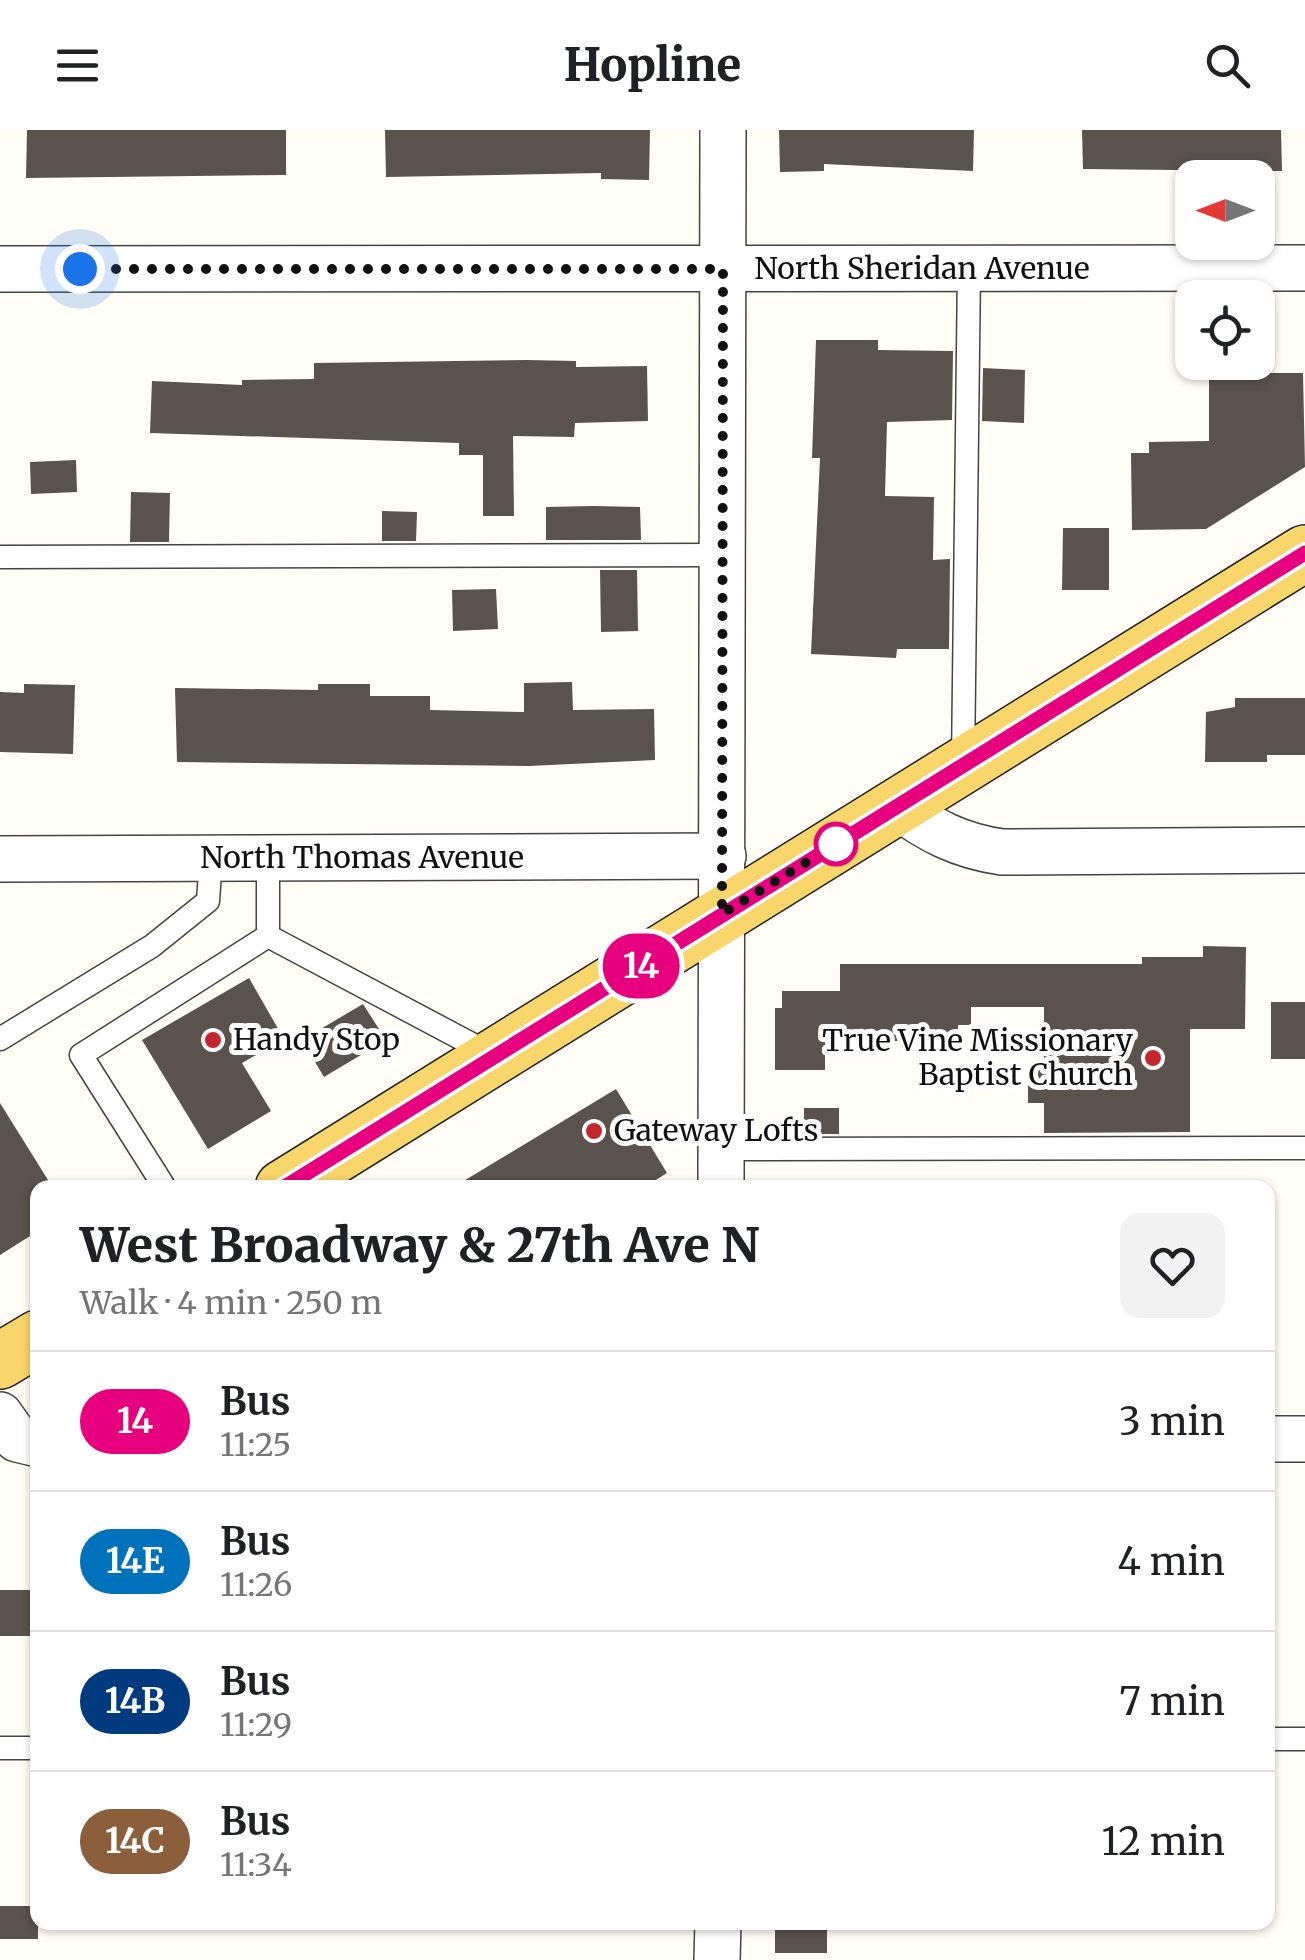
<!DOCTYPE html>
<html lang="en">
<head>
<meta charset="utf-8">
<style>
  :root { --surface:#fff; --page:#f2f2f2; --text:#202124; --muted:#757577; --line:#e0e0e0 }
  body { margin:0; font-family:Merriweather,serif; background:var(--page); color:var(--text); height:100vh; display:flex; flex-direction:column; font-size:38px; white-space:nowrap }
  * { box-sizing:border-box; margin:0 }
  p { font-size:32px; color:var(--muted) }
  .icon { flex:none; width:55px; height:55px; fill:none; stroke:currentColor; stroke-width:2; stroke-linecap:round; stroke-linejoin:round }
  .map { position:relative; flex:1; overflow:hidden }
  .side { position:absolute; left:30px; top:1050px; width:1245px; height:750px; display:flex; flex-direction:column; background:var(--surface); border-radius:20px; box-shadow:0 2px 8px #0004 }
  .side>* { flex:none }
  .badge { padding:0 20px; border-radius:32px; font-size:35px; line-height:65px }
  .needle { width:65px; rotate:270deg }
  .controls { position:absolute; left:1175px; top:30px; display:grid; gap:20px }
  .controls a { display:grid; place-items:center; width:100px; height:100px; border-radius:20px; background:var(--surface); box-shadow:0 2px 8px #0004; font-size:50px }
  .you { position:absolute; width:50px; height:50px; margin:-25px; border:8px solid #fff; border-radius:50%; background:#1a73e8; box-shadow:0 0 0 15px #1a73e833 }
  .map>.badge { position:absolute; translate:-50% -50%; box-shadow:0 0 0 5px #fff }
  .round { display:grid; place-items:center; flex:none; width:105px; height:105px; border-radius:20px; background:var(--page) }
  .head { display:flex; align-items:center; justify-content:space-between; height:170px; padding:0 50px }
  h1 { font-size:48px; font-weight:800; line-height:75px }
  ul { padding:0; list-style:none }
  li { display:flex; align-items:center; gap:30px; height:140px; padding:0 50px; border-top:2px solid var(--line) }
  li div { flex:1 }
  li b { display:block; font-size:38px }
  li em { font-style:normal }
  li .badge { min-width:110px; font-weight:700; text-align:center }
  header { display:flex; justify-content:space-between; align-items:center; height:130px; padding:0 50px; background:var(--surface); font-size:45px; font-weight:800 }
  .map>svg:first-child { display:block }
  .building { fill:#5a524d }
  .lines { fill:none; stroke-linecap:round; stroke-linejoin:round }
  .lane-casing { stroke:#444; stroke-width:25 }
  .street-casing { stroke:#444; stroke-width:48 }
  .primary-casing { stroke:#222; stroke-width:58 }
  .lane { stroke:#fff; stroke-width:22 }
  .street { stroke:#fff; stroke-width:45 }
  .primary { stroke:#f9d66b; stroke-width:55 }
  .line-casing { stroke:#fff; stroke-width:22 }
  .line { stroke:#e6007e; stroke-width:15 }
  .walk { stroke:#111; stroke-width:10; stroke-dasharray:0 18 }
  .stop-dot { fill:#fff; stroke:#e6007e; stroke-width:5 }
  .poi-dot { fill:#c4262e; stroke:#fff; stroke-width:4 }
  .labels { text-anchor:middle; stroke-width:10; stroke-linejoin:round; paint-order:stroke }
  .street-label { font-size:30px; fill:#111; stroke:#fff }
  .poi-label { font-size:30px; fill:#111; stroke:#fff; text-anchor:start }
</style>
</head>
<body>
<header><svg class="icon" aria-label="menu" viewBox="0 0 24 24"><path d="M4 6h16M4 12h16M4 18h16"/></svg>Hopline<svg class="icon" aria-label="search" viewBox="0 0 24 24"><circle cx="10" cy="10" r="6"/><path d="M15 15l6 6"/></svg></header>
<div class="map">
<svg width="1305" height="1830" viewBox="0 0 1305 1830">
  <rect width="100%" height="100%" fill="#fffdf5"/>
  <g class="building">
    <polygon points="27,0 286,0 286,45 26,48"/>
    <polygon points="385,0 650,0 649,50 601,49 601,43 386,47"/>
    <polygon points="779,0 974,0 973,41 824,34 824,41 780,42"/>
    <polygon points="1082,0 1281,0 1282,41 1083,39"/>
    <polygon points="816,210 878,210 878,220 953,221 952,290 887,292 885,366 934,367 933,430 950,429 949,519 897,519 896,528 811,524 820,328 812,328"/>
    <polygon points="527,230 576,231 576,237 647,236 648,291 575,293 574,307 513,306 514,386 483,386 483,325 459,325 459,313 150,303 152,251 242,255 242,250 314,249 314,233"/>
    <polygon points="983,238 1025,240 1024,293 982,291"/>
    <polygon points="1209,243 1303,243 1305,337 1206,399 1132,400 1131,323 1149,323 1149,312 1209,311"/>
    <polygon points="76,330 77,362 31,364 30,332"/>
    <polygon points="131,362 170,363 169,412 130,412"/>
    <polygon points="593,376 640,377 641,410 546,410 546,377"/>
    <polygon points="382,381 417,382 416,411 382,411"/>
    <polygon points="1063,398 1109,398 1109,460 1062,460"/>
    <polygon points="600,440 637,440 638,501 601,502"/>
    <polygon points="496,459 498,499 453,501 452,460"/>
    <polygon points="572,552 573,580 654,579 655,630 529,636 177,632 175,558 318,560 318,554 370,554 370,566 430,566 430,580 524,582 524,553"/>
    <polygon points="24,554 75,555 73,624 0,622 0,562 24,563"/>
    <polygon points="1235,568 1305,568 1305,625 1267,625 1267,632 1205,632 1206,582 1235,577"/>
    <polygon points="1203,816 1246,817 1245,899 1190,899 1190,1002 1044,1003 1044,973 1028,973 1028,940 1044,940 1044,877 971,877 971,895 958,895 958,911 825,911 825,940 775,940 775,878 782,878 782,861 840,861 840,834 1142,834 1142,827 1203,827"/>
    <polygon points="249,848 284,909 242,933 271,981 208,1019 142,910"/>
    <rect x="1271" y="872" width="34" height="57"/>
    <polygon points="363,874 386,910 324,947 302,910"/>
    <polygon points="616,959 667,1043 643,1058 452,1058"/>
    <polygon points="0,973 53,1058 38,1058 38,1101 0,1125"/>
    <rect x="804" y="978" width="35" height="26"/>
    <rect x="0" y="1460" width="38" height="46"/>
    <rect x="0" y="1776" width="38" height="33"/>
    <rect x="775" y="1792" width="52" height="31"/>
  </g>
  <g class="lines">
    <defs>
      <g id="lane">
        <polyline points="0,427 723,425"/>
        <polyline points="963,634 969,138"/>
        <polyline points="268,728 268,806"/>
        <polyline points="0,909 152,816 208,771 211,728"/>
        <polyline points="721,1019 1305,1018"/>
        <polyline points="165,1058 81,925 268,806 494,926"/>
        <polyline points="1268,1609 1305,1609"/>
        <polyline points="0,1618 38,1618"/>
      </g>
      <g id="street">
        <polyline points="0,139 1305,138"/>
        <path d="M897,676C931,701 960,716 1002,722L1305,720"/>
        <polyline points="0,729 723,726"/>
        <polyline points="721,1058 723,0"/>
        <polyline points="0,1285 17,1309 38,1314"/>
        <polyline points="1268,1309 1305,1309"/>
        <polyline points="717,1830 718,1792"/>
      </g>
      <g id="primary">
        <polyline points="283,1058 1305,423"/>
        <polyline points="0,1231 38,1208"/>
      </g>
    </defs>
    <use href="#lane" class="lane-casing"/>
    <use href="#street" class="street-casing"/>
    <use href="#primary" class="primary-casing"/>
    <use href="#lane" class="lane"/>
    <use href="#street" class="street"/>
    <use href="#primary" class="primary"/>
  </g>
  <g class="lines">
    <defs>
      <polyline id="line" points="283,1058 1305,423"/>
    </defs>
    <use href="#line" class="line-casing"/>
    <use href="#line" class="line"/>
    <polyline class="walk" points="80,139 723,139 722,784 844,709 836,714"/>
  </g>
  <circle class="stop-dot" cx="836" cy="714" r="20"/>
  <g class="poi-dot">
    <circle cx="213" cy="910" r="10"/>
    <circle cx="1153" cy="928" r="10"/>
    <circle cx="594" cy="1001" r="10"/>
  </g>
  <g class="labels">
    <g class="street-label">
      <text x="922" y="149">North Sheridan Avenue</text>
      <text x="362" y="738">North Thomas Avenue</text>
    </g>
    <g class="poi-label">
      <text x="233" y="920">Handy Stop</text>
      <text x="1133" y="921" text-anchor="end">True Vine Missionary<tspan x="1133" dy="34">Baptist Church</tspan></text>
      <text x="614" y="1011">Gateway Lofts</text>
    </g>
  </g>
</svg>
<div class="controls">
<a><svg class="needle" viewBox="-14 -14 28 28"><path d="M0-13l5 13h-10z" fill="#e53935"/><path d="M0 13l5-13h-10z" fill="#757577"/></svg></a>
<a><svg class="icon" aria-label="locate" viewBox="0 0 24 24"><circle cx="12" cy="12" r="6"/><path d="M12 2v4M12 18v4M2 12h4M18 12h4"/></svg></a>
</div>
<div class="you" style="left:80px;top:139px"></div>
<b class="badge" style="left:641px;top:836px;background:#e6007e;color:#fff">14</b>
<section class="side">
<div class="head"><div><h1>West Broadway &amp; 27th Ave N</h1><p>Walk · 4 min · 250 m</p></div><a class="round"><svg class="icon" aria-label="heart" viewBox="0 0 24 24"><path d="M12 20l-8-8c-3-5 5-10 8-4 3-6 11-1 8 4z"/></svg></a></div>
<ul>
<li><span class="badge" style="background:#e6007e;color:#fff">14</span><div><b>Bus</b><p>11:25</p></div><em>3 min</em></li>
<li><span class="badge" style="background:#0072bc;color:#fff">14E</span><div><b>Bus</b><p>11:26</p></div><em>4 min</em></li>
<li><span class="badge" style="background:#003b80;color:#fff">14B</span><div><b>Bus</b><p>11:29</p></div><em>7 min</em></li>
<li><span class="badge" style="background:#8b5e3c;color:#fff">14C</span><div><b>Bus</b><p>11:34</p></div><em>12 min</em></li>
</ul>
</section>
</div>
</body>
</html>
